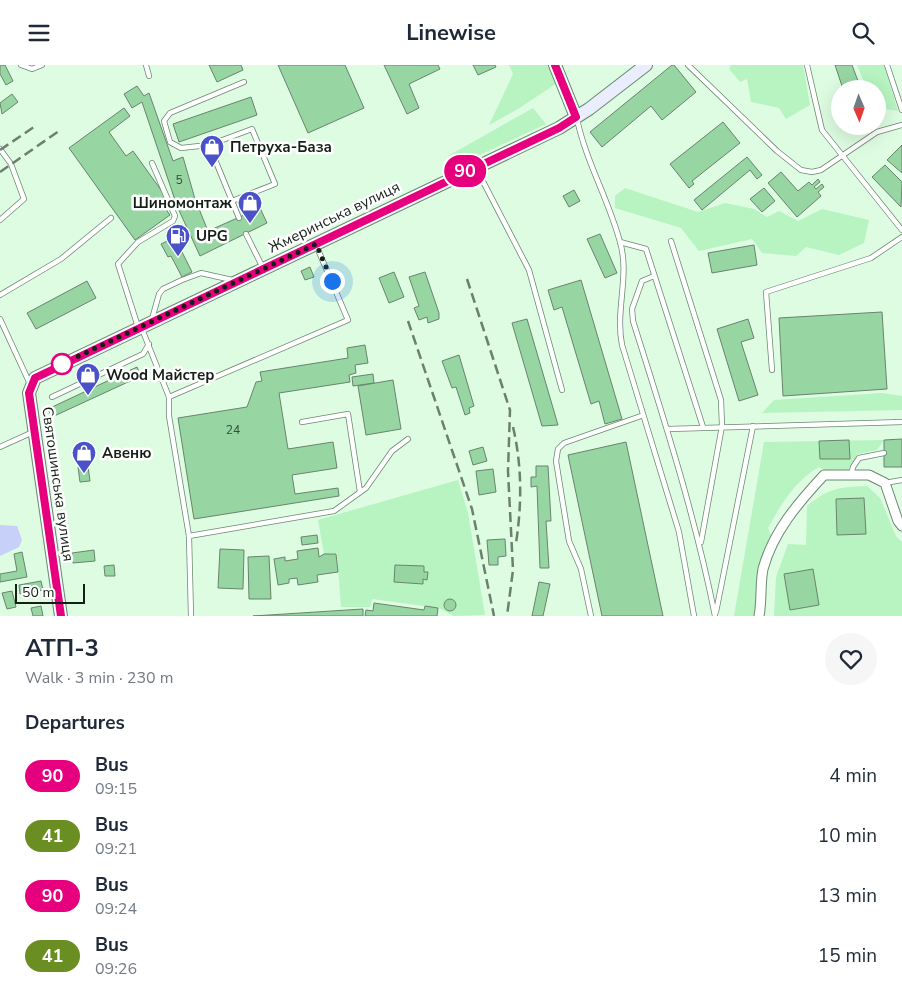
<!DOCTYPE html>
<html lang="en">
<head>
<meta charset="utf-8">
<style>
  :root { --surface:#fff; --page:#f6f6f7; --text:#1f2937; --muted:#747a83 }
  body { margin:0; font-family:"Nunito Sans",sans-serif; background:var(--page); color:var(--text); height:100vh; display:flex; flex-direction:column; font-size:19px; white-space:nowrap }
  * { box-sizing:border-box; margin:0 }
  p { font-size:16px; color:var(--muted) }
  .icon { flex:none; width:28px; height:28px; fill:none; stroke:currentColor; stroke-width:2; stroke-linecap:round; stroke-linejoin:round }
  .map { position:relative; height:551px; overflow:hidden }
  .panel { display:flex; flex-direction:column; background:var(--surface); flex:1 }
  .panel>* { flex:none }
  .badge { padding:0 10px; border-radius:16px; font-size:18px; line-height:32px }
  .needle { width:32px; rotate:178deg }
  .tools { position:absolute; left:831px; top:15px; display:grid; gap:10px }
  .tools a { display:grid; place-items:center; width:55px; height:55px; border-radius:50%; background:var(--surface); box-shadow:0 5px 20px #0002; font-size:25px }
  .scale { position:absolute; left:15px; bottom:12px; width:70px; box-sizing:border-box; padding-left:5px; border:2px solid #141f16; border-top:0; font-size:14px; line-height:18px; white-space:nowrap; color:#141f16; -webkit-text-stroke:4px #fff; paint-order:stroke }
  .you { position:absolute; width:25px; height:25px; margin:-12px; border:4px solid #fff; border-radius:50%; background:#1a73e8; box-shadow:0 0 0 8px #1a73e833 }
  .map>.badge { position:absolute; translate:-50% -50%; box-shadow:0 0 0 2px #fff }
  h2 { padding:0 25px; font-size:19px; line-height:45px }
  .round { display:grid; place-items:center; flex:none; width:52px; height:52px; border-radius:26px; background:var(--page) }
  .overview { display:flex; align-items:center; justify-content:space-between; height:85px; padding:0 25px }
  h1 { font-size:24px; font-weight:700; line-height:38px }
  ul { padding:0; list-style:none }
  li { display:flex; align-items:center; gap:15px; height:60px; padding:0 25px }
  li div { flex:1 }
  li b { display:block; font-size:19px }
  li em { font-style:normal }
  li .badge { min-width:55px; font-weight:700; text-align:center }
  header { display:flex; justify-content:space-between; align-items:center; height:65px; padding:0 25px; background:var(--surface); font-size:22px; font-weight:700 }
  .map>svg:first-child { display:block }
  .green { fill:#b7f4c1 }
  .water { fill:#c6d0f9 }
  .building { fill:#97d6a3; stroke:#69846d }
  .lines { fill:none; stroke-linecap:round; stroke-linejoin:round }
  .service-casing { stroke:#6c8871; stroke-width:6 }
  .minor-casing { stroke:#6c8871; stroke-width:11 }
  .secondary-casing { stroke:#6c8871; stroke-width:14 }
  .service { stroke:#fff; stroke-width:4.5 }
  .minor { stroke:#fff; stroke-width:9 }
  .secondary { stroke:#e9edfd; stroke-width:12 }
  .rail { stroke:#6c806f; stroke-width:2.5; stroke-dasharray:10 5; stroke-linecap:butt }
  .line-casing { stroke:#fff; stroke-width:11 }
  .line { stroke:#e6007e; stroke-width:8 }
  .walk { stroke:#141f16; stroke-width:5; stroke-dasharray:0 9 }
  .stop-dot { fill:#fff; stroke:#e6007e; stroke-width:2.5 }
  .labels { text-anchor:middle; stroke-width:5; stroke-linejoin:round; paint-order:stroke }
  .number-label { font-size:12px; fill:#354d39 }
  .poi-label { font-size:15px; font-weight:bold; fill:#141f16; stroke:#fff; text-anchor:start }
  .street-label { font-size:15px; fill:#141f16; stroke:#fff }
</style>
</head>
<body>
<header><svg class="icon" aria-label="menu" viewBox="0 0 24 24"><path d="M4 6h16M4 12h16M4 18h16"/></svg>Linewise<svg class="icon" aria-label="search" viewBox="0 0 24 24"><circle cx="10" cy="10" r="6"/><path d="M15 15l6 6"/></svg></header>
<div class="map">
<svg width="902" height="551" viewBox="0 0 902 551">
  <rect width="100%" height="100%" fill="#ddfce1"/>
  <g class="green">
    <polygon points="509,0 548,0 557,18 518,44 489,60 513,9"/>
    <polygon points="731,0 803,0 810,40 786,54 779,43 751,37 747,14 740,17 729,4"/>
    <polygon points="857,0 884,0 898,46 878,43 878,24 867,24"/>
    <polygon points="533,43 546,59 467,96 455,95 448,91"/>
    <polygon points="625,123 698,147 725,138 754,144 767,152 779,146 798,156 822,144 869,155 864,178 839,190 806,182 796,191 762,188 752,174 699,186 681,163 615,143 615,131"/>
    <polygon points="882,328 902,331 902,345 762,348 774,335"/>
    <path d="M884,375L877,385L858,389L848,405L825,406L819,402C794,417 782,438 768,463L774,478L755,551H734L764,377Z"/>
    <polygon points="458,415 468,448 485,550 454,551 439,543 372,534 370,542 341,542 337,488 324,489 318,455"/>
    <path d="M867,421L880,433L896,471L902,477V551H774L776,512L788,479L806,480L807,441C829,423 839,422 867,421Z"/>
  </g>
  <polygon class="water" points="0,460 17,461 22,475 19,482 0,491"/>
  <g class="building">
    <polygon points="0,0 5,0 13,16 6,20 0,9"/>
    <polygon points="209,0 241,0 243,5 217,17"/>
    <polygon points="278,0 345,0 364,43 308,68"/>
    <polygon points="384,0 438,0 440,4 409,19 419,43 407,49"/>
    <polygon points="473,0 495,0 496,2 478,10"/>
    <polygon points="672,0 674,0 696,27 662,55 651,41 602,82 590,67"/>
    <polygon points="835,0 852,0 861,24 843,24"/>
    <polygon points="137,21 144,31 149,28 173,96 183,92 195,134 208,166 260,143 267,158 200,191 177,141 142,37 132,43 124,29"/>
    <polygon points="12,29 18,37 2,49 0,38"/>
    <polygon points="251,32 257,50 179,77 173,59"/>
    <polygon points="124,43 130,51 109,67 126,91 133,86 166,132 160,136 170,150 135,175 69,83"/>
    <polygon points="723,57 740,78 692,116 694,119 689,123 670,99"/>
    <polygon points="902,80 902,108 887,95"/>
    <polygon points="747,92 762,110 757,114 750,105 702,145 694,135"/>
    <polygon points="885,100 902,117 901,142 872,112"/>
    <polygon points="781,107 798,126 809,117 812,120 818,114 820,117 814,122 816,124 822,119 824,122 818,127 821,131 797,152 768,118"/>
    <polygon points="764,123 775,136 762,147 750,134"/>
    <polygon points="574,125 580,136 569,142 563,131"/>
    <polygon points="600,169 617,208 605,213 587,174"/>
    <polygon points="178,171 185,183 181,185 192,207 182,212 171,191 168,192 161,179"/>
    <polygon points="754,180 757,200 712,208 708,188"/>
    <polygon points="310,202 314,212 305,215 301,206"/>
    <polygon points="394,207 404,232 389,238 379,213"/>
    <polygon points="425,207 439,248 439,254 428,258 427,252 419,255 414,243 419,241 409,212"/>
    <polygon points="581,215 622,354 605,359 599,336 591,339 562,242 554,245 548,225"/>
    <polygon points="87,216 96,233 36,264 27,248"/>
    <polygon points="882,247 887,324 783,331 779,253"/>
    <polygon points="527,254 558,360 542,361 512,258"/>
    <polygon points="748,254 754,273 741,277 758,330 739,336 717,264"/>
    <polygon points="365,280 368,298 355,300 356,308 349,310 350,317 279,328 288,384 333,377 337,403 292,410 295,429 338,423 339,431 194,454 178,353 247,342 256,317 262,316 260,307 348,293 347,283"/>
    <polygon points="459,290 474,341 469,343 470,348 465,350 456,322 452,323 442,296"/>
    <polygon points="137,302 141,311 52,352 48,344"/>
    <polygon points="373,309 374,318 353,321 352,312"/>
    <polygon points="393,315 401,364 366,370 358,321"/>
    <polygon points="902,374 902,402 884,402 884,375"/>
    <polygon points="849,375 850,394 820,394 819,376"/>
    <polygon points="626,377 663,551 602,551 568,390"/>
    <polygon points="483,382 487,396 473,400 469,386"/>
    <polygon points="88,401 90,416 80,417 78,402"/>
    <polygon points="536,401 548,401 551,456 546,456 549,503 540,503 537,421 531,422 531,412 536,412"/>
    <polygon points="493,404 496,427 479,430 476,406"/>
    <polygon points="864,433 866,469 837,470 836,434"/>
    <polygon points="317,470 318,478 302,480 301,472"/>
    <polygon points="505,474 506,491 498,492 498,500 489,500 487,475"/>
    <polygon points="318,483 319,492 324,489 336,489 338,507 317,510 318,517 298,520 297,513 289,514 289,518 278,520 274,494 285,492 285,496 298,494 297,486"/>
    <polygon points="220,484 244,485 243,524 218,523"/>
    <polygon points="94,485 95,496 73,498 72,488"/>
    <polygon points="22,487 27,512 0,517 0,509 17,506 14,489"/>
    <polygon points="269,491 271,534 249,534 248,492"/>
    <polygon points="114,500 115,511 105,511 104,501"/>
    <polygon points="395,500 424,501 424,507 428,507 427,515 423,514 423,519 394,517"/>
    <polygon points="813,504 819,540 790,545 784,509"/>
    <polygon points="41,516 43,525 20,529 19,520"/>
    <polygon points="539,517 550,519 543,551 532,551"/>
    <polygon points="12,526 16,542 7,544 2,528"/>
    <circle cx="450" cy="540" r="6"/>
    <polygon points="374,538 424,545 425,541 438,543 437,551 365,551 366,545 373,546"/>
    <polygon points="41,541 43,551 33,551 31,543"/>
    <polygon points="363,544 363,551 253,551"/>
  </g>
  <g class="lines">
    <defs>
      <g id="service">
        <polyline points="21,0 32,4 42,0"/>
        <polyline points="146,0 149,11"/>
        <polyline points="688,0 777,86 801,105 812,107 821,105 877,67 902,60"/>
        <polyline points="807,0 822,65 902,165"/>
        <polyline points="887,0 902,45"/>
        <path d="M577,54C586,97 609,135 620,177C630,210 615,245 622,280L679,467L694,551"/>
        <polyline points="209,80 181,83 170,77 164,56 170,48 244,17"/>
        <polyline points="0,84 11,99 24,134 0,155"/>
        <polyline points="476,103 529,205 562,325"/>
        <polyline points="232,136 275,119 252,64 209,80 239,153"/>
        <polyline points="246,169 263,203"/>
        <polyline points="671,176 721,335 722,361 701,477"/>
        <polyline points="620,177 646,184 703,362"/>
        <path d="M654,211L642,216L632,244L633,256C664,354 695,450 715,551"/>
        <polyline points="0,230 61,194 111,153"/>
        <polyline points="0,254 30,319"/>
        <polyline points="152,254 159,229 163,224 182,215 201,208 232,215"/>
        <polyline points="138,262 118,199 138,177 173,156 175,151 152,98"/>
        <polyline points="142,264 169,332 169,351 189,471 191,551"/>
        <polyline points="772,305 766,227 871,193 902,172"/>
        <polyline points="52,332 143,289 149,279"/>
        <polyline points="169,332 348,255 316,180"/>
        <polyline points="302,357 348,349 360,427"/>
        <polyline points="668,364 902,357"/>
        <polyline points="0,382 33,367"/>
        <polyline points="851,410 853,402 859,393 884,388"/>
        <polyline points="885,418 902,415"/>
        <polyline points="189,471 334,446 366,423 392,386 408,374"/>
        <polyline points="716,547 753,361"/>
        <polyline points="591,551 581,504 569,476 556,396 558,384 564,378 641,351"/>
      </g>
      <path id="minor" d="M759,551C762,536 760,519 763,504C773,467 798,438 824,410H869L885,418L898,456L902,461"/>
      <g id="secondary">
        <polyline points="555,0 576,52"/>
        <polyline points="61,551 29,328 35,313 559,63 589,44 646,0"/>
      </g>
    </defs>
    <use href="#service" class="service-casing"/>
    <use href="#minor" class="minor-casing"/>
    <use href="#secondary" class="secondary-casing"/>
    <use href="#service" class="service"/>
    <use href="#minor" class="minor"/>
    <use href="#secondary" class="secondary"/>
    <g class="rail">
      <polyline points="0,85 34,62"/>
      <polyline points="0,107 59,66"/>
      <polyline points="467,214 510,345 508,406 513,505 507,551"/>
      <polyline points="408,256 472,444 494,551"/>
      <path d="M513,362C522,400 522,439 516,478"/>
    </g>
  </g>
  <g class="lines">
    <defs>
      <polyline id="line" points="61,551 29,328 35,313 559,63 576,52 555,0"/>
    </defs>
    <use href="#line" class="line-casing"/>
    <use href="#line" class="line"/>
    <polyline class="walk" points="62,299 316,179 332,216"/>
  </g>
  <defs>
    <symbol id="shop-pin" viewBox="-11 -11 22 30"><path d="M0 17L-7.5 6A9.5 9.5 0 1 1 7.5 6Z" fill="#4952c8" stroke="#fff"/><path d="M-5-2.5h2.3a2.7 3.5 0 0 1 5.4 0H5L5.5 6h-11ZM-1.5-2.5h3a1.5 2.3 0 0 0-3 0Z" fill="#fff"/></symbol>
    <symbol id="fuel-pin" viewBox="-11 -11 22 30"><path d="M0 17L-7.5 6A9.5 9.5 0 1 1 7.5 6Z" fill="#4952c8" stroke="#fff"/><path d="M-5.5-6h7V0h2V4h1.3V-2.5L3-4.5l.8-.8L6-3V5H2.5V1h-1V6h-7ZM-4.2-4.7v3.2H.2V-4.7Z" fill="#fff"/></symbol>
  </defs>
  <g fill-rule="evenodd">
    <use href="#shop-pin" x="198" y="68" width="28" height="38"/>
    <use href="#shop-pin" x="236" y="124" width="28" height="38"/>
    <use href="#fuel-pin" x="164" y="157" width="28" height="38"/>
    <use href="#shop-pin" x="74" y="296" width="28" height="38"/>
    <use href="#shop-pin" x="70" y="374" width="28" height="38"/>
  </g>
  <circle class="stop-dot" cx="62" cy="299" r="10"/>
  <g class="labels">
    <g class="number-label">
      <text x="179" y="119">5</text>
      <text x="233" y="369">24</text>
    </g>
    <g class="poi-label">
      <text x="230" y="87">Петруха-База</text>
      <text x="232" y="143" text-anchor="end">Шиномонтаж</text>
      <text x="196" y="176">UPG</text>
      <text x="106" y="315">Wood Майстер</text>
      <text x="102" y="393">Авеню</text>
    </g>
    <g class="street-label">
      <text transform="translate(334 152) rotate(-26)" y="5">Жмеринська вулиця</text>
      <text transform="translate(58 419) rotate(82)" y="5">Святошинська вулиця</text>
    </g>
  </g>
</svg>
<div class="tools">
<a><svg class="needle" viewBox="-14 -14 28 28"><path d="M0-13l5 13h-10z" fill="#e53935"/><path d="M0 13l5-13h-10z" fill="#747a83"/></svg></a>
</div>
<div class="scale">50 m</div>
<div class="you" style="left:332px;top:216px"></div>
<b class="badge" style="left:465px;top:106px;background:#e6007e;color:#fff">90</b>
</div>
<section class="panel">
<div class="overview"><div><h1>АТП-3</h1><p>Walk · 3 min · 230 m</p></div><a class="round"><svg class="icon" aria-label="heart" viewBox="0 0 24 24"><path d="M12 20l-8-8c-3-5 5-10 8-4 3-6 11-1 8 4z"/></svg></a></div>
<h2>Departures</h2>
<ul>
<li><span class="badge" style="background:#e6007e;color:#fff">90</span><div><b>Bus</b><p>09:15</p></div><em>4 min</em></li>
<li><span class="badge" style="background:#6b8e23;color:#fff">41</span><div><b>Bus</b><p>09:21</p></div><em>10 min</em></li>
<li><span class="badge" style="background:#e6007e;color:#fff">90</span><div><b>Bus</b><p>09:24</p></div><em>13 min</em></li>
<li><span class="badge" style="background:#6b8e23;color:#fff">41</span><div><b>Bus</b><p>09:26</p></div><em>15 min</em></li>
</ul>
</section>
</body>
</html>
